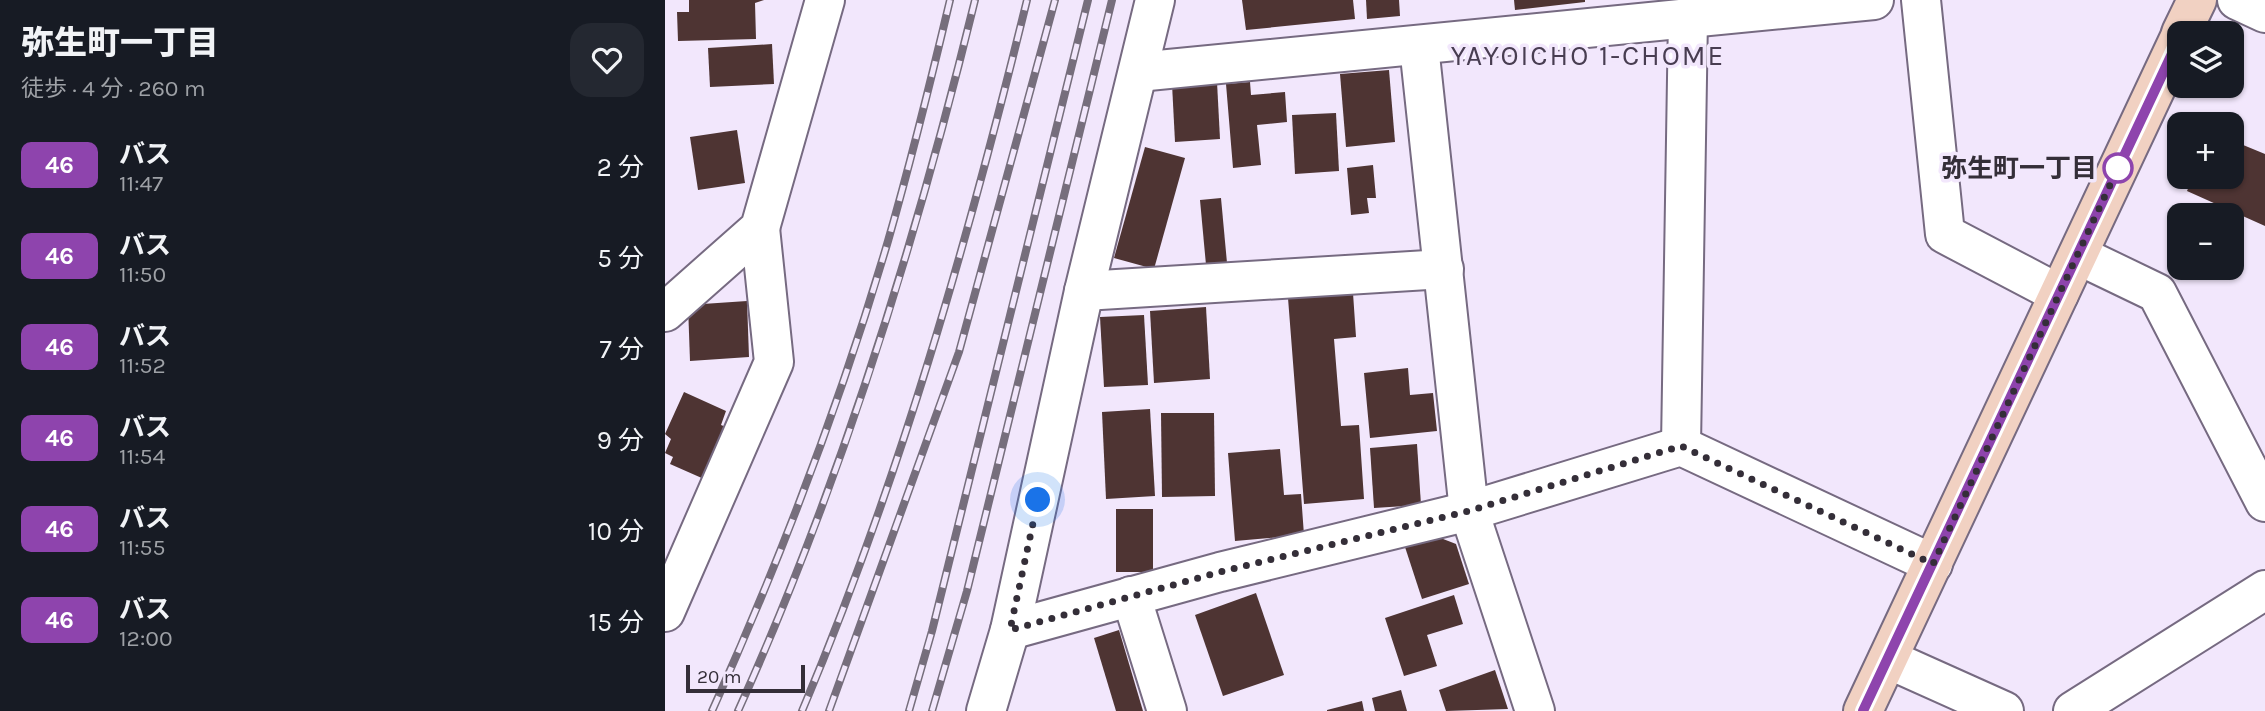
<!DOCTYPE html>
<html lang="ja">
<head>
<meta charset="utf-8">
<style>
  :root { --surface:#171b24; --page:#242831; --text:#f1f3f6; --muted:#9ea1a6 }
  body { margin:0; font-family:Karla,"Noto Sans JP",sans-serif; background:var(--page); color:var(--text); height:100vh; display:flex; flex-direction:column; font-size:26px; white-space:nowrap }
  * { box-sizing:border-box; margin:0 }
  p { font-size:23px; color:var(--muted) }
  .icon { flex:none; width:38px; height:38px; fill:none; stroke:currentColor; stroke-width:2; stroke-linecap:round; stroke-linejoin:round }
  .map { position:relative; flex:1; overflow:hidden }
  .side { display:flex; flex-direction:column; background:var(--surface); width:665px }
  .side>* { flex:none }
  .badge { padding:0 14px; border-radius:10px; font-size:24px; line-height:46px }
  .fabs { position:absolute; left:1502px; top:21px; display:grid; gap:14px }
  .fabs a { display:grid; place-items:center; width:77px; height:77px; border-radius:14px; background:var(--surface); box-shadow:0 2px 5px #0004; font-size:35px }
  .scale { position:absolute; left:21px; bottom:18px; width:119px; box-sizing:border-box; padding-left:7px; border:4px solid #342e38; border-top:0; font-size:19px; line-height:24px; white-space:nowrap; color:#342e38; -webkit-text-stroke:5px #f2e7fc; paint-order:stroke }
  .you { position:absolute; width:35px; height:35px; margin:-18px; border:5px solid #fff; border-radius:50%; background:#1a73e8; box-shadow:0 0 0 10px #1a73e833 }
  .map>.badge { position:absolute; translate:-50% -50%; box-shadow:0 0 0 4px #fff }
  .round { display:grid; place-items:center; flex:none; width:74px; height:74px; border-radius:21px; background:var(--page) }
  .headline { display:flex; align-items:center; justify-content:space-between; height:119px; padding:0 21px }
  h1 { font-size:33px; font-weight:800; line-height:52px }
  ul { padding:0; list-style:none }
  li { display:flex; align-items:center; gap:21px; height:91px; padding:0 21px }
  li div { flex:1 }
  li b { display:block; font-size:26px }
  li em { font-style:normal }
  li .badge { min-width:77px; font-weight:700; text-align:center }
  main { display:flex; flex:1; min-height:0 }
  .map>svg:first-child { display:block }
  .building { fill:#4e3433 }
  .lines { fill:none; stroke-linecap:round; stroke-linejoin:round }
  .street-casing { stroke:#766a81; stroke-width:42 }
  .secondary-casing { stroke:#766a81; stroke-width:42 }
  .street { stroke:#fff; stroke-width:38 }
  .secondary { stroke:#f1d1c2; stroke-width:38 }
  .rail-casing { stroke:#766e7c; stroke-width:8 }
  .rail { stroke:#f2e7fc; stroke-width:5; stroke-dasharray:16; stroke-linecap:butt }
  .line-casing { stroke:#fff; stroke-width:16 }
  .line { stroke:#8e44ad; stroke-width:10 }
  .walk { stroke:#342e38; stroke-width:7; stroke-dasharray:0 12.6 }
  .stop-dot { fill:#fff; stroke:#8e44ad; stroke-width:3.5 }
  .labels { text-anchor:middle; stroke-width:7; stroke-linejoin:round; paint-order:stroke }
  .stop-label { font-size:26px; font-weight:bold; fill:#342e38; stroke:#f2e7fc; text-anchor:end }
  .neighbourhood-label { font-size:28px; letter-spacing:2px; fill:#483d51; stroke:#f2e7fc }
</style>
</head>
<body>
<main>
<section class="side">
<div class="headline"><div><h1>弥生町一丁目</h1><p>徒歩 · 4 分 · 260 m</p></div><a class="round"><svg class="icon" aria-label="heart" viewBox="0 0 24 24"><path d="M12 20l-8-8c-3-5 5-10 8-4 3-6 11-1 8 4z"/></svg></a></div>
<ul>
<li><span class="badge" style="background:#8e44ad;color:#fff">46</span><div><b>バス</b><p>11:47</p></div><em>2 分</em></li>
<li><span class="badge" style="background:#8e44ad;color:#fff">46</span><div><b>バス</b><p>11:50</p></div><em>5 分</em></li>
<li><span class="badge" style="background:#8e44ad;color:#fff">46</span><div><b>バス</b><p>11:52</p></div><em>7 分</em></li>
<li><span class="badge" style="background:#8e44ad;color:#fff">46</span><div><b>バス</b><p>11:54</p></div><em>9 分</em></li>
<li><span class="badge" style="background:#8e44ad;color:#fff">46</span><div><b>バス</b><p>11:55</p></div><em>10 分</em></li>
<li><span class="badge" style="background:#8e44ad;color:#fff">46</span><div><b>バス</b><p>12:00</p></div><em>15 分</em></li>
</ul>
</section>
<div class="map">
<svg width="1600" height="711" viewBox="0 0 1600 711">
  <rect width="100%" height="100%" fill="#f2e7fc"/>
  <g class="building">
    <polygon points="24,0 99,0 90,3 91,39 13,41 12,12 24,12"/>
    <polygon points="577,0 688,0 690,19 581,30"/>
    <polygon points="701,0 734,0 735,16 702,19"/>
    <polygon points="849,0 920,0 920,2 850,10"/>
    <polygon points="107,44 109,84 45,87 43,48"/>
    <polygon points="724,70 730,142 681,147 675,74"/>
    <polygon points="552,82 555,139 510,142 507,84"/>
    <polygon points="585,82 586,95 620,92 622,122 592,125 596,165 568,168 561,84"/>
    <polygon points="671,113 674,171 630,174 627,115"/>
    <polygon points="72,130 80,183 33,190 25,137"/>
    <polygon points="1566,140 1600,154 1600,226 1522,191 1528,177 1548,181 1550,177 1566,177"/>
    <polygon points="480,147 520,158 489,269 449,258"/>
    <polygon points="708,165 711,198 702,198 704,213 686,215 682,168"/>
    <polygon points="556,198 562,263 541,265 535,200"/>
    <polygon points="688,293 691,337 669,339 676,426 694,425 699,499 639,504 623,298"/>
    <polygon points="82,301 84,357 25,361 23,305"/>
    <polygon points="541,307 545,379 489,383 485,311"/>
    <polygon points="479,315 483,385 439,387 435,317"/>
    <polygon points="743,368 745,395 768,393 772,431 705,438 699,373"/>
    <polygon points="19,392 61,411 56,425 61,427 39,479 5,464 8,457 0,453 6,439 0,434"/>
    <polygon points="485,409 490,496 441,499 437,412"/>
    <polygon points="496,413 549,413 550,496 497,497"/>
    <polygon points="752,444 756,505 709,508 705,448"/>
    <polygon points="615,449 619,495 636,494 639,535 570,541 563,453"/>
    <rect x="451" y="509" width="37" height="63"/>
    <polygon points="773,537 791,544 804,584 757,599 740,547"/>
    <polygon points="591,593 619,675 558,696 530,615"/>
    <polygon points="789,595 798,624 762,635 772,666 739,676 720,618"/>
    <polygon points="454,630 478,711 451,711 429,638"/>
    <polygon points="830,670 843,709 781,711 774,690"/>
    <polygon points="736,690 742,711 710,711 707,698"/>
    <polygon points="697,701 699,711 662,711 662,710"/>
  </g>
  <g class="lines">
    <defs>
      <g id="street">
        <polyline points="1256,0 1280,234 1394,294"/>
        <polyline points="1572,0 1600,13"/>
        <polyline points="754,46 804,511 870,711"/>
        <polyline points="473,72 1209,0"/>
        <polyline points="1413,255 1492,293 1600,502"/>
        <polyline points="419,291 779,269"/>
        <polyline points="0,312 95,228 160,0"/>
        <polyline points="1016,446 1023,17"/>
        <polyline points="466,596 502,711"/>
        <polyline points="0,612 109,362 95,228"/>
        <polyline points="345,630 555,572 804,511 1016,446 1268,564"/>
        <polyline points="1223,659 1339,711"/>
        <polyline points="321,711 345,630 419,291 490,0"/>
        <polyline points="1408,711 1600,590"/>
      </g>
      <g id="secondary">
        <polyline points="1516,33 1532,0"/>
        <polyline points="1198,711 1514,39"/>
      </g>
    </defs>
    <use href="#street" class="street-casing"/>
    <use href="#secondary" class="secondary-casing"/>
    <use href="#street" class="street"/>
    <use href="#secondary" class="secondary"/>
    <defs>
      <g id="rail">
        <path d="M47,711C116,558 176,401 223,241C246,161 266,80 285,0"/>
        <path d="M73,711C176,483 251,242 310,0"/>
        <path d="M137,711C234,482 303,241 362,0"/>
        <polyline points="164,711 294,352 390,0"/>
        <polyline points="244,711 267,631 423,0"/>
        <polyline points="267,711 302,591 447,0"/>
      </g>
    </defs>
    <use href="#rail" class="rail-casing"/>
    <use href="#rail" class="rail"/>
  </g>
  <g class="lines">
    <defs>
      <polyline id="line" points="1198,711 1514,39"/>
    </defs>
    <use href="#line" class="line-casing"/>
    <use href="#line" class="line"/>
    <polyline class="walk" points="373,500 345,630 555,572 804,511 1016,446 1268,564 1453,168"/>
  </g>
  <circle class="stop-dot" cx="1453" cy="168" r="14"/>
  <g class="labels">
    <g class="stop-label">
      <text x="1432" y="177">弥生町一丁目</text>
    </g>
    <g class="neighbourhood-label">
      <text x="923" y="65">YAYOICHO 1-CHOME</text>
    </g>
  </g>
</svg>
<div class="fabs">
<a><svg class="icon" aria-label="layers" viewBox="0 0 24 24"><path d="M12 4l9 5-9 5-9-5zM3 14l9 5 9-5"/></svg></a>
<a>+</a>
<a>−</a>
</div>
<div class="scale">20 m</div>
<div class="you" style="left:373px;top:500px"></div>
</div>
</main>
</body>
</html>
